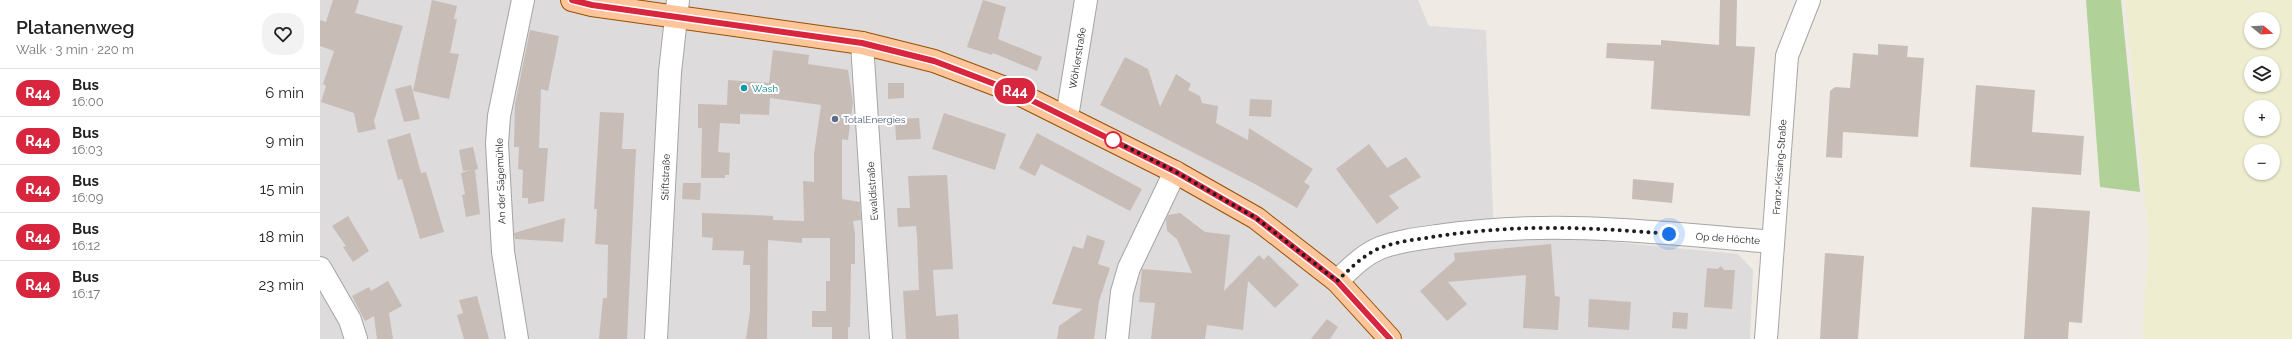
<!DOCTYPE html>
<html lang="en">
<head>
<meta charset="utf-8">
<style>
  :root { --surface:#fff; --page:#f2f2f2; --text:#222; --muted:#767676; --line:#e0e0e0 }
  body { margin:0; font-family:Raleway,sans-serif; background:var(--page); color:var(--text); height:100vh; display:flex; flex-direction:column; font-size:15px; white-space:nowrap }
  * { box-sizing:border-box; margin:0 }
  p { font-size:13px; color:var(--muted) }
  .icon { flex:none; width:22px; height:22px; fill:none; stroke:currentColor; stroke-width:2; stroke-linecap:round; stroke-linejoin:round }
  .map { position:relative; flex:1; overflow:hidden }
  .details { display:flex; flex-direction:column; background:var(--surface); width:320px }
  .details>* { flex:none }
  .badge { padding:0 8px; border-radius:13px; font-size:14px; line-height:26px }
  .needle { width:26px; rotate:108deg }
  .fabs { position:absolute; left:1924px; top:12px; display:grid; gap:8px }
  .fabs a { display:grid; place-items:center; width:36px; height:36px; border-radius:50%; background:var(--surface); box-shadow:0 1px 3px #0004; font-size:20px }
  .you { position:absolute; width:20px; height:20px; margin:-10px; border:3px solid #fff; border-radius:50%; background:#1a73e8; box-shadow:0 0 0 6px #1a73e833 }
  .map>.badge { position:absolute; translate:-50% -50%; box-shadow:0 0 0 2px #fff }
  .round { display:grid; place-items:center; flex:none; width:42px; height:42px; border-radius:16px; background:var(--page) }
  .head { display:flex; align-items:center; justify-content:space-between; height:68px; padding:0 16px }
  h1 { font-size:19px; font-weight:600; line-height:30px }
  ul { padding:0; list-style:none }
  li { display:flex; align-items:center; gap:12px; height:48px; padding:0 16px; border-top:1px solid var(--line) }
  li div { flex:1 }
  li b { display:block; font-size:15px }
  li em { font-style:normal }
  li .badge { min-width:44px; font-weight:700; text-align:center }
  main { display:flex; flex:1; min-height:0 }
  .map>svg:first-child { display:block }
  .residential { fill:#dddbdc }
  .farmland { fill:#efedcf; fill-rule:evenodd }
  .forest { fill:#b0d197 }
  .building { fill:#c8bcb7 }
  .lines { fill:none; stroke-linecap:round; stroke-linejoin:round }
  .minor-casing { stroke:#a5a5a5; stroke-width:24 }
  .major-casing { stroke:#995000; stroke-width:24 }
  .minor { stroke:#fff; stroke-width:22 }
  .major { stroke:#ffc59a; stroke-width:22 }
  .line-casing { stroke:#fff; stroke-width:9 }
  .line { stroke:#d7263d; stroke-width:6 }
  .walk { stroke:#1e1e1e; stroke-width:4; stroke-dasharray:0 7.2 }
  .culture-dot { fill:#0f9aa8; stroke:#fff; stroke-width:1.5 }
  .service-dot { fill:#5c6f8a; stroke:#fff; stroke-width:1.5 }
  .stop-dot { fill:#fff; stroke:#d7263d; stroke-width:2 }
  .labels { text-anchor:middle; stroke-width:4; stroke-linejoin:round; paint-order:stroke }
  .street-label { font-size:10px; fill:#1e1e1e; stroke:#fff }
  .culture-label { font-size:10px; fill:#0d838f; stroke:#fff; text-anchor:start }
  .service-label { font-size:10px; fill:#4e5e75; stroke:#fff; text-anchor:start }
</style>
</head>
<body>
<main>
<section class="details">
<div class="head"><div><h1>Platanenweg</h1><p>Walk · 3 min · 220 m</p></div><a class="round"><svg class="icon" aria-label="heart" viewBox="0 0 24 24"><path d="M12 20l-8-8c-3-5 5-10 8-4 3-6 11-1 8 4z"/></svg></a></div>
<ul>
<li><span class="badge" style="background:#d7263d;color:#fff">R44</span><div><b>Bus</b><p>16:00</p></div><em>6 min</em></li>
<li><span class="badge" style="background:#d7263d;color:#fff">R44</span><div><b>Bus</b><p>16:03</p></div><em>9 min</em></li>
<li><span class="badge" style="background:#d7263d;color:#fff">R44</span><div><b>Bus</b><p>16:09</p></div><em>15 min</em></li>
<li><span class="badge" style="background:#d7263d;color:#fff">R44</span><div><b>Bus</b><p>16:12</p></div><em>18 min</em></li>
<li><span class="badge" style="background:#d7263d;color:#fff">R44</span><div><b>Bus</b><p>16:17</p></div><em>23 min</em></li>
</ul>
</section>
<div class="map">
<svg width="1972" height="339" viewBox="0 0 1972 339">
  <rect width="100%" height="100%" fill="#f0eae4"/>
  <polygon class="residential" points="0,0 1098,0 1109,26 1166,30 1174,239 1232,236 1418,254 1433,270 1430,339 0,339"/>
  <path class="farmland" d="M1805,0H1972V339H1822L1829,239ZM1931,19H1953V41H1931ZM1931,63H1953V85H1931ZM1931,107H1953V129H1931ZM1931,151H1953V173H1931Z"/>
  <polygon class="forest" points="1766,0 1801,0 1820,192 1780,187"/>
  <g class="building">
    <polygon points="13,0 39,0 35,13 83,26 54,121 56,129 38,133 34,113 1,102 6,86 3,84 14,51 0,46 0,20 6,22"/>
    <polygon points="112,0 137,6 134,19 137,19 130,53 139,54 129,99 93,91"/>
    <polygon points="663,0 686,7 678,39 722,57 717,71 673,53 672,55 647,47"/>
    <polygon points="1400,0 1417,0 1416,46 1435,47 1430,116 1331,109 1334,61 1286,58 1287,43 1341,45 1341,40 1399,45"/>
    <polygon points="210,30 239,36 228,91 221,89 219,148 228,148 224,201 208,204 208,198 202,198 203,170 198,169 199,147 194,147 195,104"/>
    <polygon points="1558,44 1588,46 1587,57 1604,58 1598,137 1523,132 1522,158 1506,157 1510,91 1515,87 1530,88 1533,53 1558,55"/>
    <polygon points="453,50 489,55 488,64 528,70 533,102 528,140 522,139 522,199 540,202 541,220 533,221 535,233 535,264 531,264 530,327 528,327 528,339 512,339 512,327 492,327 492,311 506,311 506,281 510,281 510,238 482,238 482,243 448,240 447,339 426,339 430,311 430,265 423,265 424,251 392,250 393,238 382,237 382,213 453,216 453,220 484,221 483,181 494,182 494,154 501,105 450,98 449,115 420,114 420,124 400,123 398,152 410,153 409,175 405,175 405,178 381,178 382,128 378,128 378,104 407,105 408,80 449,83"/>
    <polygon points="805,57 828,69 840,107 856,74 871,84 868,90 880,96 882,103 898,106 896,123 928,140 929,128 993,169 984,182 990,186 977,208 935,184 780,105"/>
    <polygon points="568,83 584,83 584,98 568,99"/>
    <polygon points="91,85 100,119 84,122 75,89"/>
    <polygon points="1656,85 1715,90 1712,132 1764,136 1761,175 1650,167"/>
    <polygon points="930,99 952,100 951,117 929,116"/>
    <polygon points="280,112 304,113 302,149 316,149 307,339 279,339 283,298 287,298 288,245 275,244 277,209 274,209"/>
    <polygon points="624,113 686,134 675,170 612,149"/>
    <polygon points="599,118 601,139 576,140 575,119"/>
    <polygon points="90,133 101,173 106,172 124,232 100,239 82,179 78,180 67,140"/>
    <polygon points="717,133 822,189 810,211 721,164 715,176 699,168"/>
    <polygon points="1049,144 1067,168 1086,157 1101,177 1069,196 1079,208 1057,224 1016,169"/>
    <polygon points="153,147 158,169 155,170 160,214 146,217 142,195 148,193 145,194 141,173 151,170 143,171 139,150"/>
    <polygon points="627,175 633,269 613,270 616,316 638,314 639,339 586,339 583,291 599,290 597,236 596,226 578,227 577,208 590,208 588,176"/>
    <polygon points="1313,179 1354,183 1352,203 1312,199"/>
    <polygon points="363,183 381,183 380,200 362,199"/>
    <polygon points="1712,207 1770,211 1762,323 1749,322 1748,339 1704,339"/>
    <polygon points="860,213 885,232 910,235 904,291 939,255 944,260 948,255 979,285 955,308 928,281 923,330 887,325 885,339 831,339 835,303 819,302 822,269 872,273 857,239 847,231 846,220 848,215"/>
    <polygon points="28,216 49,251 33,262 23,247 26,246 12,226"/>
    <polygon points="245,218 243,242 195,239 194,233"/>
    <polygon points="767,235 785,241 778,264 790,268 779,301 774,339 737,339 739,326 763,309 732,304 753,246 763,249"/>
    <polygon points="1231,244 1235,296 1240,297 1238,330 1203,328 1206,275 1128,282 1147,304 1127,321 1100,291 1135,260 1134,253"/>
    <polygon points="1505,253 1544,256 1538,339 1500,339"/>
    <polygon points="1401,266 1404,270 1415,270 1412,309 1384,307 1387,268 1397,269"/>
    <polygon points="68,281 82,306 69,313 73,339 57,339 54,316 45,321 32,296 49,287 51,291"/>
    <polygon points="157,296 169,339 144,339 137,315 143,313 139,300"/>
    <polygon points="1269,299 1311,302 1309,330 1268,327"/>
    <polygon points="1353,312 1368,313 1367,329 1352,328"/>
    <polygon points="1007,319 1018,327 1010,339 991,339"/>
  </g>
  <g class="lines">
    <defs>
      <g id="minor">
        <polyline points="542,43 561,339"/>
        <polyline points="747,117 766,0"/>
        <polyline points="0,268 30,320 36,339"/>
        <path d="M1017,281C1030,269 1043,255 1060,248C1080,240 1104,238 1125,235C1234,219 1344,233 1453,242"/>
        <polyline points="197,339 183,252 177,143 179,116 203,0"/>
        <polyline points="336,339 350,72 358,0"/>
        <polyline points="797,339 802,292 809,268 855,172"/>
        <polyline points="1446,339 1467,56 1489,0"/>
      </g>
      <polyline id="major" points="252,0 272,5 542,43 614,61 693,91 855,172 936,218 1017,281 1070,339"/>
    </defs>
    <use href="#minor" class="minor-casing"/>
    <use href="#major" class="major-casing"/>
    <use href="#minor" class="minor"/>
    <use href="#major" class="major"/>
  </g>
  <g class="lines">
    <defs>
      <polyline id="line" points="252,0 272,5 542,43 614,61 693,91 856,172 936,218 1017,281 1070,339"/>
    </defs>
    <use href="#line" class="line-casing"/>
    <use href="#line" class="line"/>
    <path class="walk" d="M793,140L856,172L936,218L1017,281C1030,269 1043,255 1060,248C1078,241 1100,239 1119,236C1199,224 1269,227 1349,234"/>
  </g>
  <circle class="culture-dot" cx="424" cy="88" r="4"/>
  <circle class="service-dot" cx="515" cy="119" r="4"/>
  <circle class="stop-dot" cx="793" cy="140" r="8"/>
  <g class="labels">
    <g class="street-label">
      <text transform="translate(757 58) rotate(-81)" y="4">Wöhlerstraße</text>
      <text transform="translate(1459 167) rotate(-86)" y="4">Franz-Kissing-Straße</text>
      <text transform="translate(345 177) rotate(-88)" y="4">Stiftstraße</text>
      <text transform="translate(180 181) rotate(-92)" y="4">An der Sägemühle</text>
      <text transform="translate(552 191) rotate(-94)" y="4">Ewaldistraße</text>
      <text transform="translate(1408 238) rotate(4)" y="4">Op de Höchte</text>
    </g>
    <g class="culture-label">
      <text x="432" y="92">Wash</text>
    </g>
    <g class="service-label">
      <text x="523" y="123">TotalEnergies</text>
    </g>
  </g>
</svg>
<div class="fabs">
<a><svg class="needle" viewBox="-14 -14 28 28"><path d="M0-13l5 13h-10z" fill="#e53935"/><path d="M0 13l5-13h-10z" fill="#767676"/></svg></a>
<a><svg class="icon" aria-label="layers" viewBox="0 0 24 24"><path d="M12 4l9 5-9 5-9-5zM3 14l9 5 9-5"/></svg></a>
<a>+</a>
<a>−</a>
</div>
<div class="you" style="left:1349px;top:234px"></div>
<b class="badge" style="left:695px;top:91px;background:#d7263d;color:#fff">R44</b>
</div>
</main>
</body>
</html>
